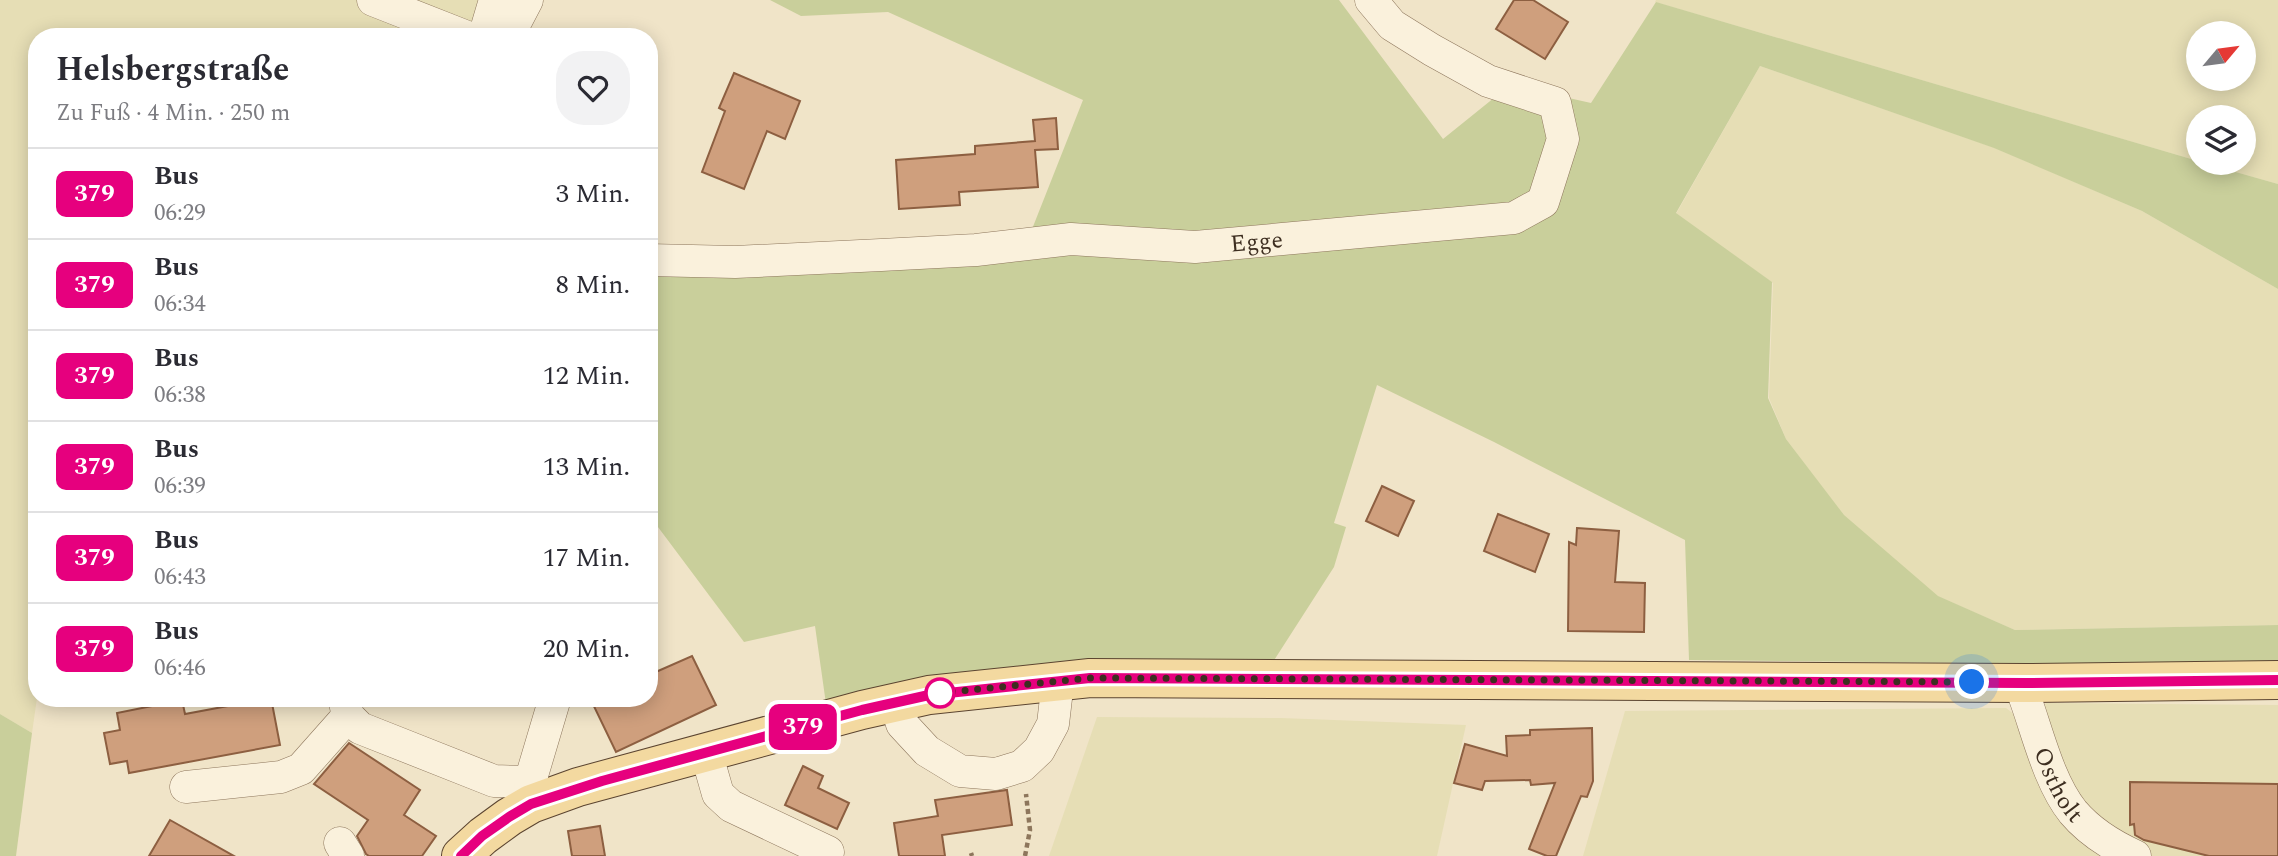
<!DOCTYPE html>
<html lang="de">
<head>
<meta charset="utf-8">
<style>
  :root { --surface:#fff; --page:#f2f2f3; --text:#2b2b33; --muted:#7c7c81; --line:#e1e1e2 }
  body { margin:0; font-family:Spectral,serif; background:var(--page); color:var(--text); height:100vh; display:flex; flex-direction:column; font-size:26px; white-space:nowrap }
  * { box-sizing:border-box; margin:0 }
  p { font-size:23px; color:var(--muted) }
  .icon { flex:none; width:38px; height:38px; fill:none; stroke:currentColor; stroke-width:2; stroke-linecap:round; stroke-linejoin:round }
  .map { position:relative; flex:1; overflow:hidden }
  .details { position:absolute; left:28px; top:28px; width:630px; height:679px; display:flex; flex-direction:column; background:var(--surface); border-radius:28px; box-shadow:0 4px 18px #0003 }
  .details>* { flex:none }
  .badge { padding:0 14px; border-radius:10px; font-size:24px; line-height:46px }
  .needle { width:46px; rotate:61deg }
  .tools { position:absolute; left:2186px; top:21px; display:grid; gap:14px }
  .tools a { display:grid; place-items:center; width:70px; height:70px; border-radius:50%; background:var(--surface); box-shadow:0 4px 18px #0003; font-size:35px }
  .you { position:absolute; width:35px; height:35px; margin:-18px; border:5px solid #fff; border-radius:50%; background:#1a73e8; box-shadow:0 0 0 10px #1a73e833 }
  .map>.badge { position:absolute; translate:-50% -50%; box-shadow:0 0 0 4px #fff }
  .round { display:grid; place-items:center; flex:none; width:74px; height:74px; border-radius:28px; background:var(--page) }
  .headline { display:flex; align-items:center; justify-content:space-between; height:119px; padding:0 28px }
  h1 { font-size:33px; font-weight:700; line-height:52px }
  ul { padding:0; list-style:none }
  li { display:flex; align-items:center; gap:21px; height:91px; padding:0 28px; border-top:2px solid var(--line) }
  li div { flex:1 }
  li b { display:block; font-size:26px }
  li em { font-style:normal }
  li .badge { min-width:77px; font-weight:700; text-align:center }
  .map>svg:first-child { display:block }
  .farmland { fill:#e6deb5; fill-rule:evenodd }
  .green { fill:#c9cf9b }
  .building { fill:#cf9f7d; stroke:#8d5f41; stroke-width:2 }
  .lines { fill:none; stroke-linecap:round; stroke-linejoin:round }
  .minor-casing { stroke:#8d765c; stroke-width:33 }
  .major-casing { stroke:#5b4430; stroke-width:40 }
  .path { stroke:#8d765c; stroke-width:4.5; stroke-dasharray:5 3.5; stroke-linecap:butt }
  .minor { stroke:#faf1dc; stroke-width:32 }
  .major { stroke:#f3d9a0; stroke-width:38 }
  .line-casing { stroke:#fff; stroke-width:16 }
  .line { stroke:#e6007e; stroke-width:10 }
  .walk { stroke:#3d2e20; stroke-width:7; stroke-dasharray:0 12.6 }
  .stop-dot { fill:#fff; stroke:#e6007e; stroke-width:3.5 }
  .labels { text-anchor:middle; stroke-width:5; stroke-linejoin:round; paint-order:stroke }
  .street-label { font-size:24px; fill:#3d2e20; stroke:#f7eed8 }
</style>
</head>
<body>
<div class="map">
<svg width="2278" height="856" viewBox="0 0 2278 856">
  <rect width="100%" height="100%" fill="#f0e4c8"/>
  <g class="farmland">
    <polygon points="0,0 480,0 471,37 37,37 37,698 32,733 0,714"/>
    <path d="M1656,0H2278V184L2204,163H2244V117H2198V161L1655,2ZM2198,33H2244V79H2198Z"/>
    <polygon points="1760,66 1995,148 2142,211 2278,289 2278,625 2015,630 1937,596 1843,515 1786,439 1769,398 1773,283 1676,214"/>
    <polygon points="2046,703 2278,705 2278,856 2149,856 2079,810 2040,710"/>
    <polygon points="2006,708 2019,718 2109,856 1583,856 1625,711"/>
    <polygon points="1097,717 1281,718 1466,725 1437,856 1049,856"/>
  </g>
  <g class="green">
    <polygon points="770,0 1339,0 1443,139 1510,85 1591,103 1656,2 2198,161 2198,163 2204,163 2278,184 2278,289 2142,211 1994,148 1760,66 1676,213 1772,282 1768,398 1786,439 1844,515 1938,596 2015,630 2278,625 2278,666 1689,660 1685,540 1494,442 1377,385 1334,523 1346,527 1334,567 1271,665 826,704 815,626 744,642 649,515 649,269 1021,257 1083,100 888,12 801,16"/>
    <polygon points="0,714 32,733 16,856 0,856"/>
  </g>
  <g class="building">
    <polygon points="1514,0 1533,0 1568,22 1545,59 1496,29"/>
    <polygon points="734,73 800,101 785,139 767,131 744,189 702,172 725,111 719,108"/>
    <polygon points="1056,118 1058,149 1035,150 1038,187 959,192 960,205 899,209 896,160 975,154 975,146 1035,141 1033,120"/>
    <polygon points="1382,486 1414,501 1398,536 1366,521"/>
    <polygon points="1498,514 1549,534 1535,572 1484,551"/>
    <polygon points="1577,528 1619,531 1615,582 1645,583 1644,632 1568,631 1569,542 1576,545"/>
    <polygon points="692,656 716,705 616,752 590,698 649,698 649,675"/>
    <polygon points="271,698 280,745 129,773 127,761 110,764 104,733 120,730 117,713 182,700 185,714"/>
    <polygon points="1592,728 1593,781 1587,797 1581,796 1556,856 1547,856 1529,849 1555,783 1531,785 1530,780 1485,781 1482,790 1454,783 1465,744 1507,756 1506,736 1530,735 1530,730"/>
    <polygon points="349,743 420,790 404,815 436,836 422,856 369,856 366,854 357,836 368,820 314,784"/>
    <polygon points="803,766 823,776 818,788 849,803 837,829 785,805"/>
    <polygon points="2130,782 2278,784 2278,856 2209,856 2144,840 2135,835 2134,824 2130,825"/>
    <polygon points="1007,790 1012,825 942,835 945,856 899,856 894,823 938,816 935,800"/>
    <polygon points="170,820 234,856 149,856"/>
    <polygon points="600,826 605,856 572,856 568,831"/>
  </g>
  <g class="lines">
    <defs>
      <g id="minor">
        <polyline points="373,0 467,37"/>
        <polyline points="484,37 495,0"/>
        <polyline points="510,37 516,21 527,0"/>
        <path id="s1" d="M649,260L735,262L881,255L976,250L1071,239L1195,247L1514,218L1543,202L1563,139L1555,103L1488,81L1432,50L1392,25L1371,0"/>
        <path id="s2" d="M2025,683V698C2038,734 2049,782 2073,812C2089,831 2113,846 2135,856"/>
        <polyline points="344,698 348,716 360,728 494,781 530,782"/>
        <polyline points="895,702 902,724 927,751 960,771 996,774 1022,766 1039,750 1053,724 1058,681"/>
        <polyline points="706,752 718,794 731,806 828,852 827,856"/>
        <polyline points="186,787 281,777 301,769 348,716"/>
        <polyline points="531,801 530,782 555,698"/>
        <polyline points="340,843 348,856"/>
      </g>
      <polyline id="major" points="461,856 483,836 509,817 531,804 578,787 862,710 929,695 1090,678 2025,683 2278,680"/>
    </defs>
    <use href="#minor" class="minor-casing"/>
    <use href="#major" class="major-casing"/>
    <g class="path">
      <polyline points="971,853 972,856"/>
      <polyline points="1025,856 1030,830 1026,794"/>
    </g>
    <use href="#minor" class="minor"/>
    <use href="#major" class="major"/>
  </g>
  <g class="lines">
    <defs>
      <polyline id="line" points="461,856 482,836 509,817 531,804 602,781 862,710 929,695 1090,678 2025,683 2278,680"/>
    </defs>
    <use href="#line" class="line-casing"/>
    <use href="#line" class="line"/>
    <polyline class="walk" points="940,693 1090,678 1972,682"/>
  </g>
  <circle class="stop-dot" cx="940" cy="693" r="14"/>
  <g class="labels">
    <g class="street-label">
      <text dy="8" stroke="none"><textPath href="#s1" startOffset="609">Egge</textPath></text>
      <text dy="8" stroke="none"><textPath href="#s2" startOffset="108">Ostholt</textPath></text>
    </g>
  </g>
</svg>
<div class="tools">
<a><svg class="needle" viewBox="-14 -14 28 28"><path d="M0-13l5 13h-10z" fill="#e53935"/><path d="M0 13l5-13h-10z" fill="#7c7c81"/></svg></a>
<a><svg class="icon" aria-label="layers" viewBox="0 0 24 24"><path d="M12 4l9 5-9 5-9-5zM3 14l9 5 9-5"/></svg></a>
</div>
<div class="you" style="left:1972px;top:682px"></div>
<b class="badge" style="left:803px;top:727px;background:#e6007e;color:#fff">379</b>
<section class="details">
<div class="headline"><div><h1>Helsbergstraße</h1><p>Zu Fuß · 4 Min. · 250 m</p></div><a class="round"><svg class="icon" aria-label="heart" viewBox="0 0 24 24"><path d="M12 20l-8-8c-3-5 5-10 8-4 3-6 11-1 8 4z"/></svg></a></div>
<ul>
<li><span class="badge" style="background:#e6007e;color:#fff">379</span><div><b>Bus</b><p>06:29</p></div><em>3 Min.</em></li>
<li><span class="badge" style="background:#e6007e;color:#fff">379</span><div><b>Bus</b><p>06:34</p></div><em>8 Min.</em></li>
<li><span class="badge" style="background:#e6007e;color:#fff">379</span><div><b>Bus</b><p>06:38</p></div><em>12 Min.</em></li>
<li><span class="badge" style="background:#e6007e;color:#fff">379</span><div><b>Bus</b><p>06:39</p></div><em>13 Min.</em></li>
<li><span class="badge" style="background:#e6007e;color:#fff">379</span><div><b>Bus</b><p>06:43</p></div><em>17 Min.</em></li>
<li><span class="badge" style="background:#e6007e;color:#fff">379</span><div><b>Bus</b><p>06:46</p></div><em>20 Min.</em></li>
</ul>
</section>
</div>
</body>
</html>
